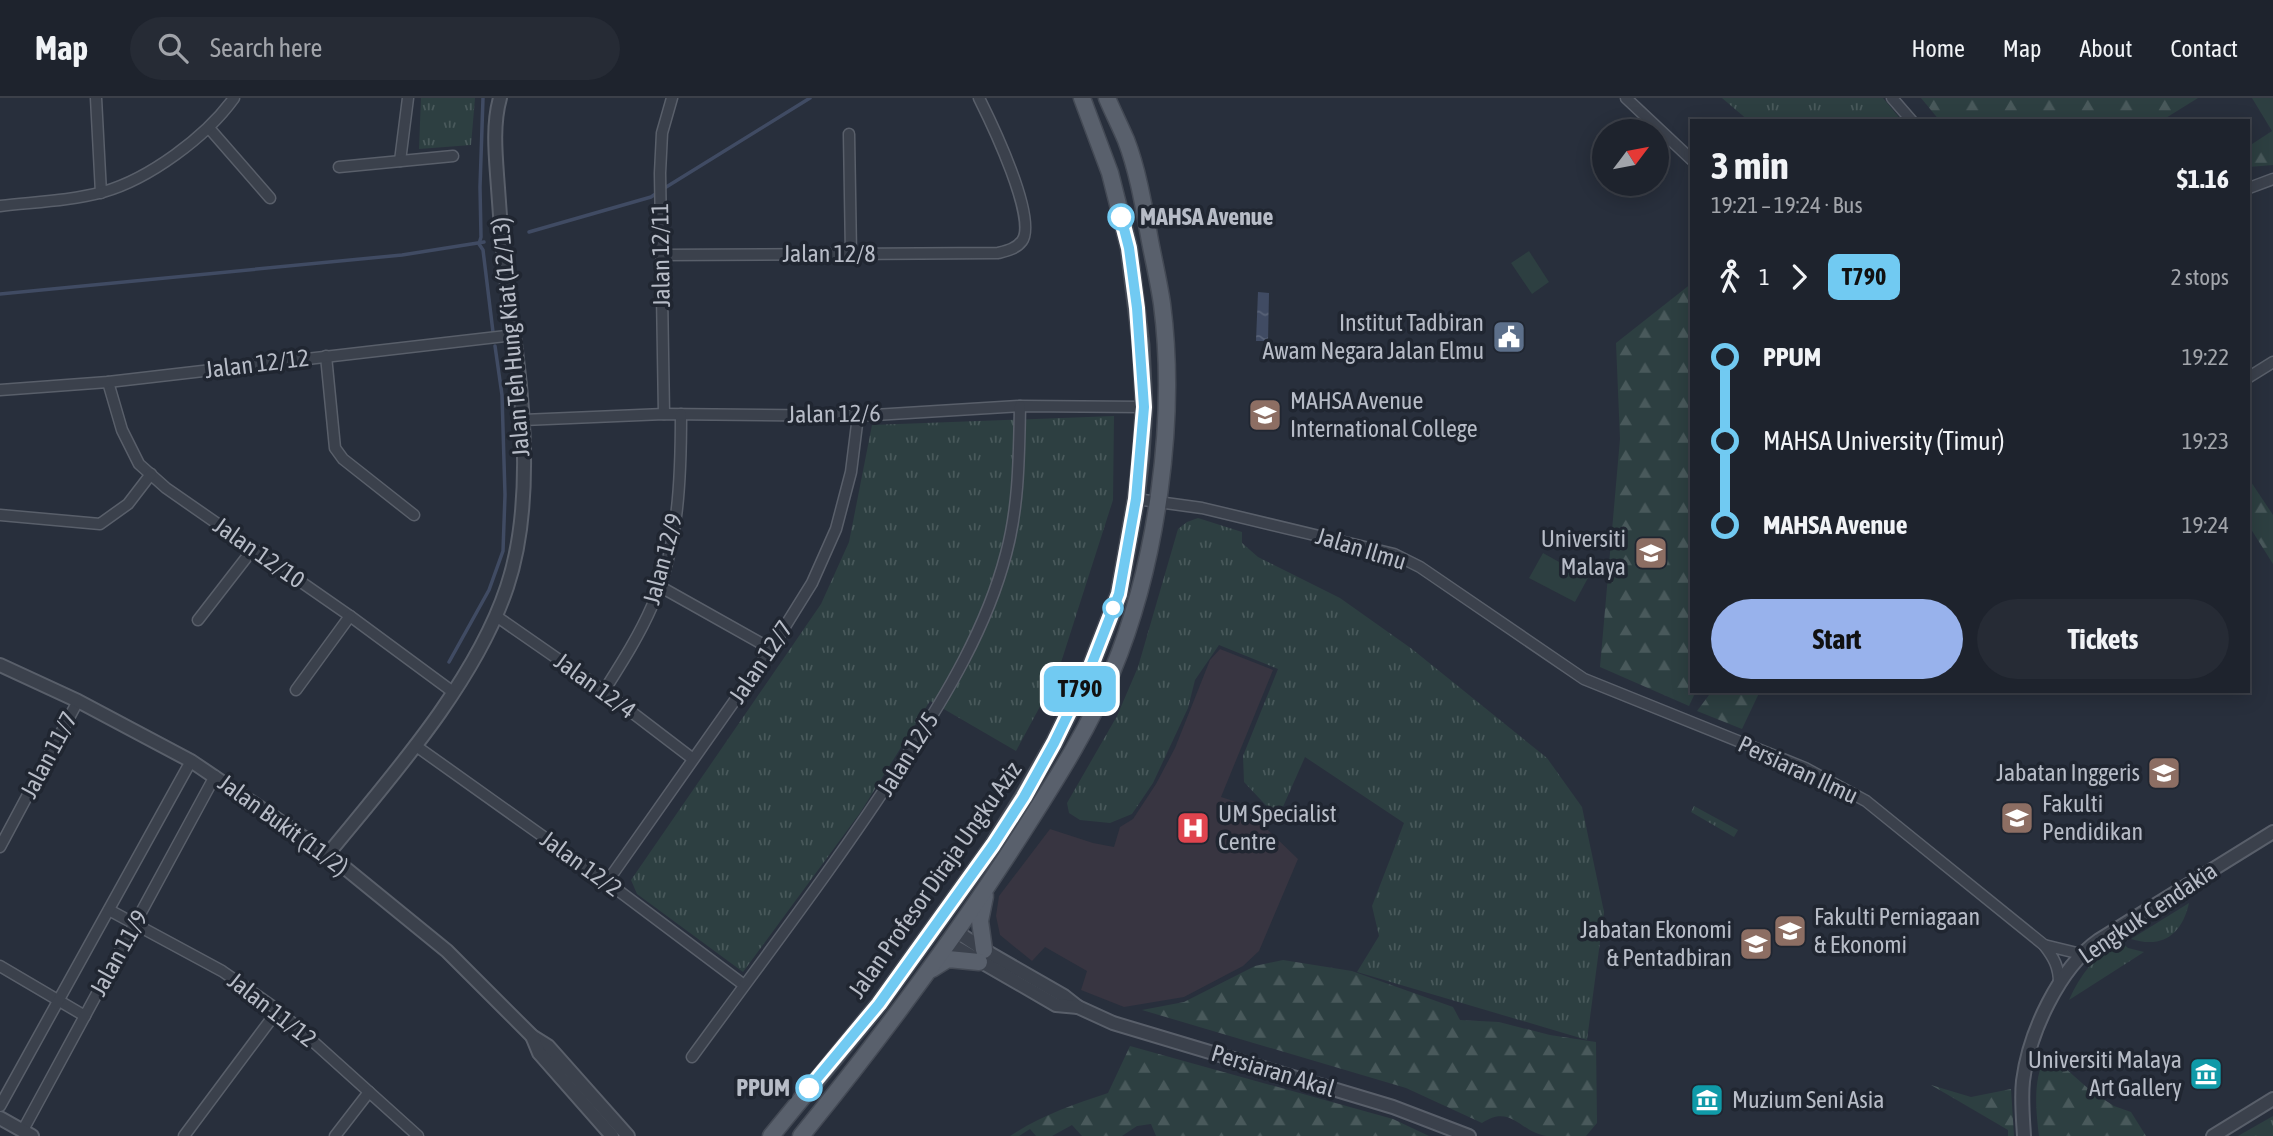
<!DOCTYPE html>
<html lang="en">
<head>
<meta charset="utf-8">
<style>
  :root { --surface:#1e232d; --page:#262b35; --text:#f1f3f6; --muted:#a1a4aa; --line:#3c4049; --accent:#98b2ec }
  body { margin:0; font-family:"Asap Condensed",sans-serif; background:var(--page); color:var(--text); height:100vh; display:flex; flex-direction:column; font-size:26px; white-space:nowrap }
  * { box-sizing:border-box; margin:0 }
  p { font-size:23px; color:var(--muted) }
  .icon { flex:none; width:38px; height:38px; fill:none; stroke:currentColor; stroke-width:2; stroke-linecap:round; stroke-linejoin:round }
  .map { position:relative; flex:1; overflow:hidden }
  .details { position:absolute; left:1690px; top:21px; width:560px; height:574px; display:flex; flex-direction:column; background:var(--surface); border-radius:0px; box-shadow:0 4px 18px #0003,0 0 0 2px var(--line) }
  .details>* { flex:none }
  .badge { padding:0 14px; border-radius:10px; font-size:24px; line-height:46px }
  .needle { width:46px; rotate:58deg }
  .tools { position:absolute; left:1592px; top:21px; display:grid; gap:14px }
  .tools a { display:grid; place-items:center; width:77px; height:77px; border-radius:50%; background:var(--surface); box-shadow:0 4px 18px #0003,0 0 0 2px var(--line); font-size:35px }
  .map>.badge { position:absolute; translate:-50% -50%; box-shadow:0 0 0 4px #fff }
  .legs { display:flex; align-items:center; gap:10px; height:77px; padding:0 21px; font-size:23px }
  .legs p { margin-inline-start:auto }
  .headline { display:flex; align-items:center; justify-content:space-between; height:119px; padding:0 21px }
  h1 { font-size:38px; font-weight:700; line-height:52px }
  .action { display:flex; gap:14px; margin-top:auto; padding:14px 21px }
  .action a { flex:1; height:80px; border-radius:42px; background:var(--accent); color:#111; font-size:28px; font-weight:700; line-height:80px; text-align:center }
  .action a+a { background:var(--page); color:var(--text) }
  ul { padding:0 21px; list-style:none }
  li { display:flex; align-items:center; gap:24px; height:84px; font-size:26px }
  li i { display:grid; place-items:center; width:10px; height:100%; margin:0 9px; background:currentColor }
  li i::after { content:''; width:18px; height:18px; margin:-9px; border:5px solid; border-radius:50%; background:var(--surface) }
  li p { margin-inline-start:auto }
  li:first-child i { background:linear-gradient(#0000 50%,currentColor 0) }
  li:last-child i { background:linear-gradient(currentColor 50%,#0000 0) }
  header { display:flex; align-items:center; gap:42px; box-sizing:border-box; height:98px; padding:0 35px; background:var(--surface); border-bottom:2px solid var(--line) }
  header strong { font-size:33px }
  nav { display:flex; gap:38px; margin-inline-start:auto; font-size:24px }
  .search { width:490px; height:63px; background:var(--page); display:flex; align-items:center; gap:18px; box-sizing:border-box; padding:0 24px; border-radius:38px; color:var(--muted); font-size:26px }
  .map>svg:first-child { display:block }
  .medical { fill:#383541 }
  .grass { fill:url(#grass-tufts) }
  .forest { fill:url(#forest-firs) }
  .pitch { fill:#2d3f41 }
  .water { fill:url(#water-ripples) }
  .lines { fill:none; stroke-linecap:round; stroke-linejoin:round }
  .stream { stroke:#404b63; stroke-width:3.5 }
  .minor-casing { stroke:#595f6a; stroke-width:13 }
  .tertiary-casing { stroke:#595f6a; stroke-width:16 }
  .primary-casing { stroke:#444a55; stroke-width:19 }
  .minor { stroke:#3b414c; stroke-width:10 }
  .tertiary { stroke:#3b414c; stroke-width:12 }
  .primary { stroke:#59606c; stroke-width:16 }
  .line-1-casing { stroke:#fff; stroke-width:16 }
  .line-1 { stroke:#71caf2; stroke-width:10 }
  .stop-1-dot { fill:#fff; stroke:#71caf2; stroke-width:3.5 }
  .labels { text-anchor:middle; stroke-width:7; stroke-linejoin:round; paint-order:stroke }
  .stop-label { font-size:24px; font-weight:bold; fill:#b7bcc7; stroke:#202631; text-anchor:start }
  .street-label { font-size:24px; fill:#b7bcc7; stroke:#202631 }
  .poi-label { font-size:24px; fill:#b7bcc7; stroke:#202631; text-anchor:end }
</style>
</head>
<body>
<header>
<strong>Map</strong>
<div class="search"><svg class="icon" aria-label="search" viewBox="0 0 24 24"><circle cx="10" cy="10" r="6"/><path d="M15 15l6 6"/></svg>Search here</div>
<nav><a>Home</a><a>Map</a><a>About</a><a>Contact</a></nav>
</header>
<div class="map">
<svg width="2273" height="1038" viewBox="0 0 2273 1038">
  <defs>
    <pattern id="grass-tufts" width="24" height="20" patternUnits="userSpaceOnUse" patternTransform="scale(1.75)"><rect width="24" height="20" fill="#2d3f41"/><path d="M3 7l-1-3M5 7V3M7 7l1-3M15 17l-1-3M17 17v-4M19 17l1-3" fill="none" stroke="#49595b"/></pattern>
    <pattern id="forest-firs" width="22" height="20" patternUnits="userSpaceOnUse" patternTransform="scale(1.75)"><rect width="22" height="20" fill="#2d3f41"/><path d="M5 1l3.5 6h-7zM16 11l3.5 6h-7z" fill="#49595b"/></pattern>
    <pattern id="water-ripples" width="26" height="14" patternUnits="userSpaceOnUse" patternTransform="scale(1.75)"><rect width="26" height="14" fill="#404b63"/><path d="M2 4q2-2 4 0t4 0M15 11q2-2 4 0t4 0" fill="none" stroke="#596378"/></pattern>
  </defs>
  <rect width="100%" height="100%" fill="#282f3c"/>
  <polygon class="medical" points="1220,551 1273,572 1221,699 1240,705 1298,761 1259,853 1243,868 1184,899 1124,909 1081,892 1087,873 1045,849 1032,863 1000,837 996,818 999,798 1050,731 1093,745 1114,749 1120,729 1133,721 1156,686 1175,650 1210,562"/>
  <g class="grass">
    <polygon points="421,0 475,0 471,47 419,51"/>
    <polygon points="1722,0 1883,0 1902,23 1749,23"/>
    <polygon points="1114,318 1113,402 1057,577 1016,653 930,603 860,715 743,874 637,796 631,782 821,506 849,444 872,327"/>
    <polygon points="1198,420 1242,434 1242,445 1258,459 1340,500 1412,551 1547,660 1582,709 1604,814 1587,942 1357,874 1379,838 1372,808 1404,725 1305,659 1278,720 1244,684 1243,658 1278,571 1219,547 1195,582 1188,610 1153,685 1132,716 1110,725 1080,722 1069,715 1067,705 1117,618 1138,569 1178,431 1187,424"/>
    <polygon points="1694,708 1738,732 1734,739 1691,714"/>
    <path d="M2189,805C2182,836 2163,851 2131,841Z"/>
    <path d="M2120,843L2128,850L2144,854L2069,902C2080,877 2096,856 2120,843Z"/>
    <polygon points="2273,1018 2273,1038 2238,1038"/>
  </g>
  <g class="forest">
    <polygon points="1921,0 2198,0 2161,23 1940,23"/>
    <polygon points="2252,0 2273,0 2273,67 2249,69 2249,48 2272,33"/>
    <polygon points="1692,185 1692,593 1696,593 1689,608 1600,569 1620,341 1616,245"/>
    <polygon points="2249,381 2273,417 2273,466 2249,428"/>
    <polygon points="1712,593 1760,593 1742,631 1697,613"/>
    <path d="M1283,862L1352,873L1453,909L1460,922L1499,924L1550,937L1596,944L1597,1025L1586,1038C1574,1038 1560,1038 1547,1038C1520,1035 1512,1005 1482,1025L1406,990L1142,912L1184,904L1255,868Z"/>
    <path d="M1130,948L1393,1021L1429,1038H1156L1151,1026L1137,1028L1122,1038H1082L1072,1027L1052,1038H1036L1030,1031L1019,1038H1010C1040,1018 1074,1006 1108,995Z"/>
    <path d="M2048,955L2091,993L2114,1008L2131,1014L2146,1038H2039C2036,1011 2032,978 2048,955Z"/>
    <polygon points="1931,987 1971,999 2011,991 2014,1038 2008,1038 2008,1032"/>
  </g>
  <g class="pitch">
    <polygon points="1529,153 1549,184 1532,196 1511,165"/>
    <polygon points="1543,455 1588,480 1575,504 1529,480"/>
  </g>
  <polygon class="water" points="1258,194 1269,195 1268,243 1256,243"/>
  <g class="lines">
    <g class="stream">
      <polyline points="483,0 480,89 481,139 479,146 483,152 493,234"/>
      <polyline points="663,91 810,0"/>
      <polyline points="529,134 651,99 657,95"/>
      <polyline points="0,196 402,157 484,144"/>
      <polyline points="449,564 489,492 503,453 505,397 502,297 495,248"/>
    </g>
    <defs>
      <g id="minor">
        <polyline points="96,0 101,95"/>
        <polyline points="1626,0 1692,62"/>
        <polyline points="1892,0 1912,23"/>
        <polyline points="209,30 270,100"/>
        <polyline points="849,36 851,156"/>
        <polyline points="400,63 408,0"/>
        <polyline points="339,69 453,58"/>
        <polyline points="2249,90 2273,81"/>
        <path d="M0,108C34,104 70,103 103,94C149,81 206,39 234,0"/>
        <path d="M661,157L998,155C1006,153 1016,151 1022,143C1038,121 991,24 979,0"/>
        <polyline points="326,258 335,350 343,361 414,417"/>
        <polyline points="2249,279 2273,264"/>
        <polyline points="108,284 122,332 139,366 166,390 350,518 453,594"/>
        <polyline points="0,292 108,284 514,237"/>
        <polyline points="664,316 660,75 662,35 672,0"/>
        <polyline points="523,322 664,316 858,318 1020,308 1144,309"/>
        <polyline points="1136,401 1202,410 1394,456 1420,469 1584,581 1805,670 1866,703 2044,847"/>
        <polyline points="0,417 100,426 128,406 151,376"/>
        <polyline points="659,488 771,551"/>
        <polyline points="496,518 604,593 693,661"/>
        <polyline points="198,522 253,451"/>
        <polyline points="296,592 350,518"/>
        <path d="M604,593C621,566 639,538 652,508C679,448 681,380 681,316"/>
        <polyline points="416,648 607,784 744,887"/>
        <polyline points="0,749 78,603"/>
        <polyline points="607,784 771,551 812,485 836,431 851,374 858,318"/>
        <polyline points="109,812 222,873 278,912 418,1038"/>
        <polyline points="0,868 85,918"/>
        <path d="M2059,885C2059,869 2054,860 2044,847L2081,856"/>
        <path d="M692,959C764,860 839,763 905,660C946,598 987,529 1006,456C1019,408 1019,358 1020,308"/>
        <polyline points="0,1008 191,663"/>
        <polyline points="23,1032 215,678"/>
        <polyline points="184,1038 278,912"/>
        <polyline points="335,1038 369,994"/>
      </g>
      <g id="tertiary">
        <polyline points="0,567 78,603 191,663 328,756 447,853 532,938 548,948 628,1038"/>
        <path d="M328,756C391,679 475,585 507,489C533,412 525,312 513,232C506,185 501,137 498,90C496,61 492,28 500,0"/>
        <polyline points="956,833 984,852 1064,898 1078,909 1113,925 1393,1009 1469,1038"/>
        <polyline points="947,844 1056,907 1078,909"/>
        <polyline points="532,938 539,955 612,1038"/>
        <polyline points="0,1020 32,1038"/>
        <path d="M2024,1038C2023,1020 2021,1001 2023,983C2029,935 2059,870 2099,842L2273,734"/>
        <polyline points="2213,1038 2273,1001"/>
      </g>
      <g id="primary">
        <polyline points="984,852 980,823 985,798"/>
        <polyline points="932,871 948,861 979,864"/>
        <polyline points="771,1038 879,906 993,747 1023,699 1054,645 1089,573 1119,496 1136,401 1141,358 1144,309 1141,247 1129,150 1110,75 1082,0"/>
        <path d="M801,1038C880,941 955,840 1022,735C1055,683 1089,631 1112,574C1157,466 1177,322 1162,206C1159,185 1154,164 1150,143C1144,110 1138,73 1126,42C1120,28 1113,14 1107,0"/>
      </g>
    </defs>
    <use href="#minor" class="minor-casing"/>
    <use href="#tertiary" class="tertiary-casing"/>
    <use href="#primary" class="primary-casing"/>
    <use href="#minor" class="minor"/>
    <use href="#tertiary" class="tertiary"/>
    <use href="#primary" class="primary"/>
  </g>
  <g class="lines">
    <defs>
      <polyline id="line-1" points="809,990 879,906 993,747 1024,699 1054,645 1089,573 1119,496 1136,401 1144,309 1137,210 1129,150 1121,119"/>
    </defs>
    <use href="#line-1" class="line-1-casing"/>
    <use href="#line-1" class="line-1"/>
  </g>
  <defs>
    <symbol id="civic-square" viewBox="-11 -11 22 22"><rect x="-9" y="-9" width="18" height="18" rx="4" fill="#5c6f8a" stroke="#202631"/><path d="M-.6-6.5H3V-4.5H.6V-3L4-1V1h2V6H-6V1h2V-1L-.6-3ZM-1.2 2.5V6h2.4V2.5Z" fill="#fff"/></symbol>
    <symbol id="university-square" viewBox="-11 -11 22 22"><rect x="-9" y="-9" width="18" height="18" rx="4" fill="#8d6e63" stroke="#202631"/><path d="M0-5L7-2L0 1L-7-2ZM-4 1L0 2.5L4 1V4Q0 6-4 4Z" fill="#fff"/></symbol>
    <symbol id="hospital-square" viewBox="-11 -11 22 22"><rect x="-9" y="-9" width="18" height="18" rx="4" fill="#e0444e" stroke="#202631"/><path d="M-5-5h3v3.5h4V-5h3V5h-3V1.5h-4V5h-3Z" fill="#fff"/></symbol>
    <symbol id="museum-square" viewBox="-11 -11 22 22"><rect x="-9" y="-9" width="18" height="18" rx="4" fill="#0f9aa8" stroke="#202631"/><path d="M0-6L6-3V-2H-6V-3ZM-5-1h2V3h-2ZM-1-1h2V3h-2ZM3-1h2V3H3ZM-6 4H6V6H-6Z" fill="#fff"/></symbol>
  </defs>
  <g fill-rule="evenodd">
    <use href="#civic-square" x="1490" y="220" width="38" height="38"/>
    <use href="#university-square" x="1246" y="298" width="38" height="38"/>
    <use href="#university-square" x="1632" y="436" width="38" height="38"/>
    <use href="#university-square" x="2145" y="656" width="38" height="38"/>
    <use href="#university-square" x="1998" y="701" width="38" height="38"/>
    <use href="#hospital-square" x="1174" y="711" width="38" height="38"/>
    <use href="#university-square" x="1771" y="814" width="38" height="38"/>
    <use href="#university-square" x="1737" y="827" width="38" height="38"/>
    <use href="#museum-square" x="2187" y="957" width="38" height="38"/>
    <use href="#museum-square" x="1688" y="983" width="38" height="38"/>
  </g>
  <g class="stop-1-dot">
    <circle cx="1121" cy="119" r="12"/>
    <circle cx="1113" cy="510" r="9"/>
    <circle cx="809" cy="990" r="12"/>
  </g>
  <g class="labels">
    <g class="stop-label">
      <text x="1140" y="127">MAHSA Avenue</text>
      <text x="790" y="998" text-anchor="end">PPUM</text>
    </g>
    <g class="street-label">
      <text x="829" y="164">Jalan 12/8</text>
      <text transform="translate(661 157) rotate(-91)" y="8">Jalan 12/11</text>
      <text transform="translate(511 239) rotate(-95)" y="8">Jalan Teh Hung Kiat (12/13)</text>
      <text transform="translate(257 266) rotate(-7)" y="8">Jalan 12/12</text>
      <text transform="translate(834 316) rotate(-1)" y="8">Jalan 12/6</text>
      <text transform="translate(1361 451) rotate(17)" y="8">Jalan Ilmu</text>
      <text transform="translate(259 455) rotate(35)" y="8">Jalan 12/10</text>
      <text transform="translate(663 461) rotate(-75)" y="8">Jalan 12/9</text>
      <text transform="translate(761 564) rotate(-56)" y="8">Jalan 12/7</text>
      <text transform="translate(595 588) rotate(36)" y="8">Jalan 12/4</text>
      <text transform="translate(908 656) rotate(-58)" y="8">Jalan 12/5</text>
      <text transform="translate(49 657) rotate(-62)" y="8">Jalan 11/7</text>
      <text transform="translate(1798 672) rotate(25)" y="8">Persiaran Ilmu</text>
      <text transform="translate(283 727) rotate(36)" y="8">Jalan Bukit (11/2)</text>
      <text transform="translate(581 766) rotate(36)" y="8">Jalan 12/2</text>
      <text transform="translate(935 782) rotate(-55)" y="8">Jalan Profesor Diraja Ungku Aziz</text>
      <text transform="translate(2148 815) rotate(-34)" y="8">Lengkuk Cendakia</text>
      <text transform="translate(119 855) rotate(-61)" y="8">Jalan 11/9</text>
      <text transform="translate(272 912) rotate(38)" y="8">Jalan 11/12</text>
      <text transform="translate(1273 973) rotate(17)" y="8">Persiaran Akal</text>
    </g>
    <g class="poi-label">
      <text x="1484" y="233">Institut Tadbiran<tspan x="1484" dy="28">Awam Negara Jalan Elmu</tspan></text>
      <text x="1290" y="311" text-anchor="start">MAHSA Avenue<tspan x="1290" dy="28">International College</tspan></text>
      <text x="1626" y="449">Universiti<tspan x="1626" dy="28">Malaya</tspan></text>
      <text x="2140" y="683">Jabatan Inggeris</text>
      <text x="2042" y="714" text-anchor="start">Fakulti<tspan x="2042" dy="28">Pendidikan</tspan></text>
      <text x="1218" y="724" text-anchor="start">UM Specialist<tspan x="1218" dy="28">Centre</tspan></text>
      <text x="1814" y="827" text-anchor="start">Fakulti Perniagaan<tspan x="1814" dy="28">&amp; Ekonomi</tspan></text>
      <text x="1732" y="840">Jabatan Ekonomi<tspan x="1732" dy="28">&amp; Pentadbiran</tspan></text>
      <text x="2182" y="970">Universiti Malaya<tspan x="2182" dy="28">Art Gallery</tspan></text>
      <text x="1732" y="1010" text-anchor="start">Muzium Seni Asia</text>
    </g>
  </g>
</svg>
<div class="tools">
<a><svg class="needle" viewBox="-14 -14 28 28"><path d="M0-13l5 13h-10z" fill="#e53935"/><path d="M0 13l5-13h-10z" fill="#a1a4aa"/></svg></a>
</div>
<b class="badge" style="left:1080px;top:591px;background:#71caf2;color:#111">T790</b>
<section class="details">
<div class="headline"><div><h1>3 min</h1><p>19:21 – 19:24 · Bus</p></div><b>$1.16</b></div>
<div class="legs"><svg class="icon" aria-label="walk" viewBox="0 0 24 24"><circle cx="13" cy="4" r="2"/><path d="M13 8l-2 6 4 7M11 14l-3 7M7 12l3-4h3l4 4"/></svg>1<svg class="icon" aria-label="forward" viewBox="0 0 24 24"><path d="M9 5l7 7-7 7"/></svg><b class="badge" style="background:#71caf2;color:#111">T790</b><p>2 stops</p></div>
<ul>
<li><i style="color:#71caf2"></i><b>PPUM</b><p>19:22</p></li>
<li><i style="color:#71caf2"></i><span>MAHSA University (Timur)</span><p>19:23</p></li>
<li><i style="color:#71caf2"></i><b>MAHSA Avenue</b><p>19:24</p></li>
</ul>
<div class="action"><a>Start</a><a>Tickets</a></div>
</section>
</div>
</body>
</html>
